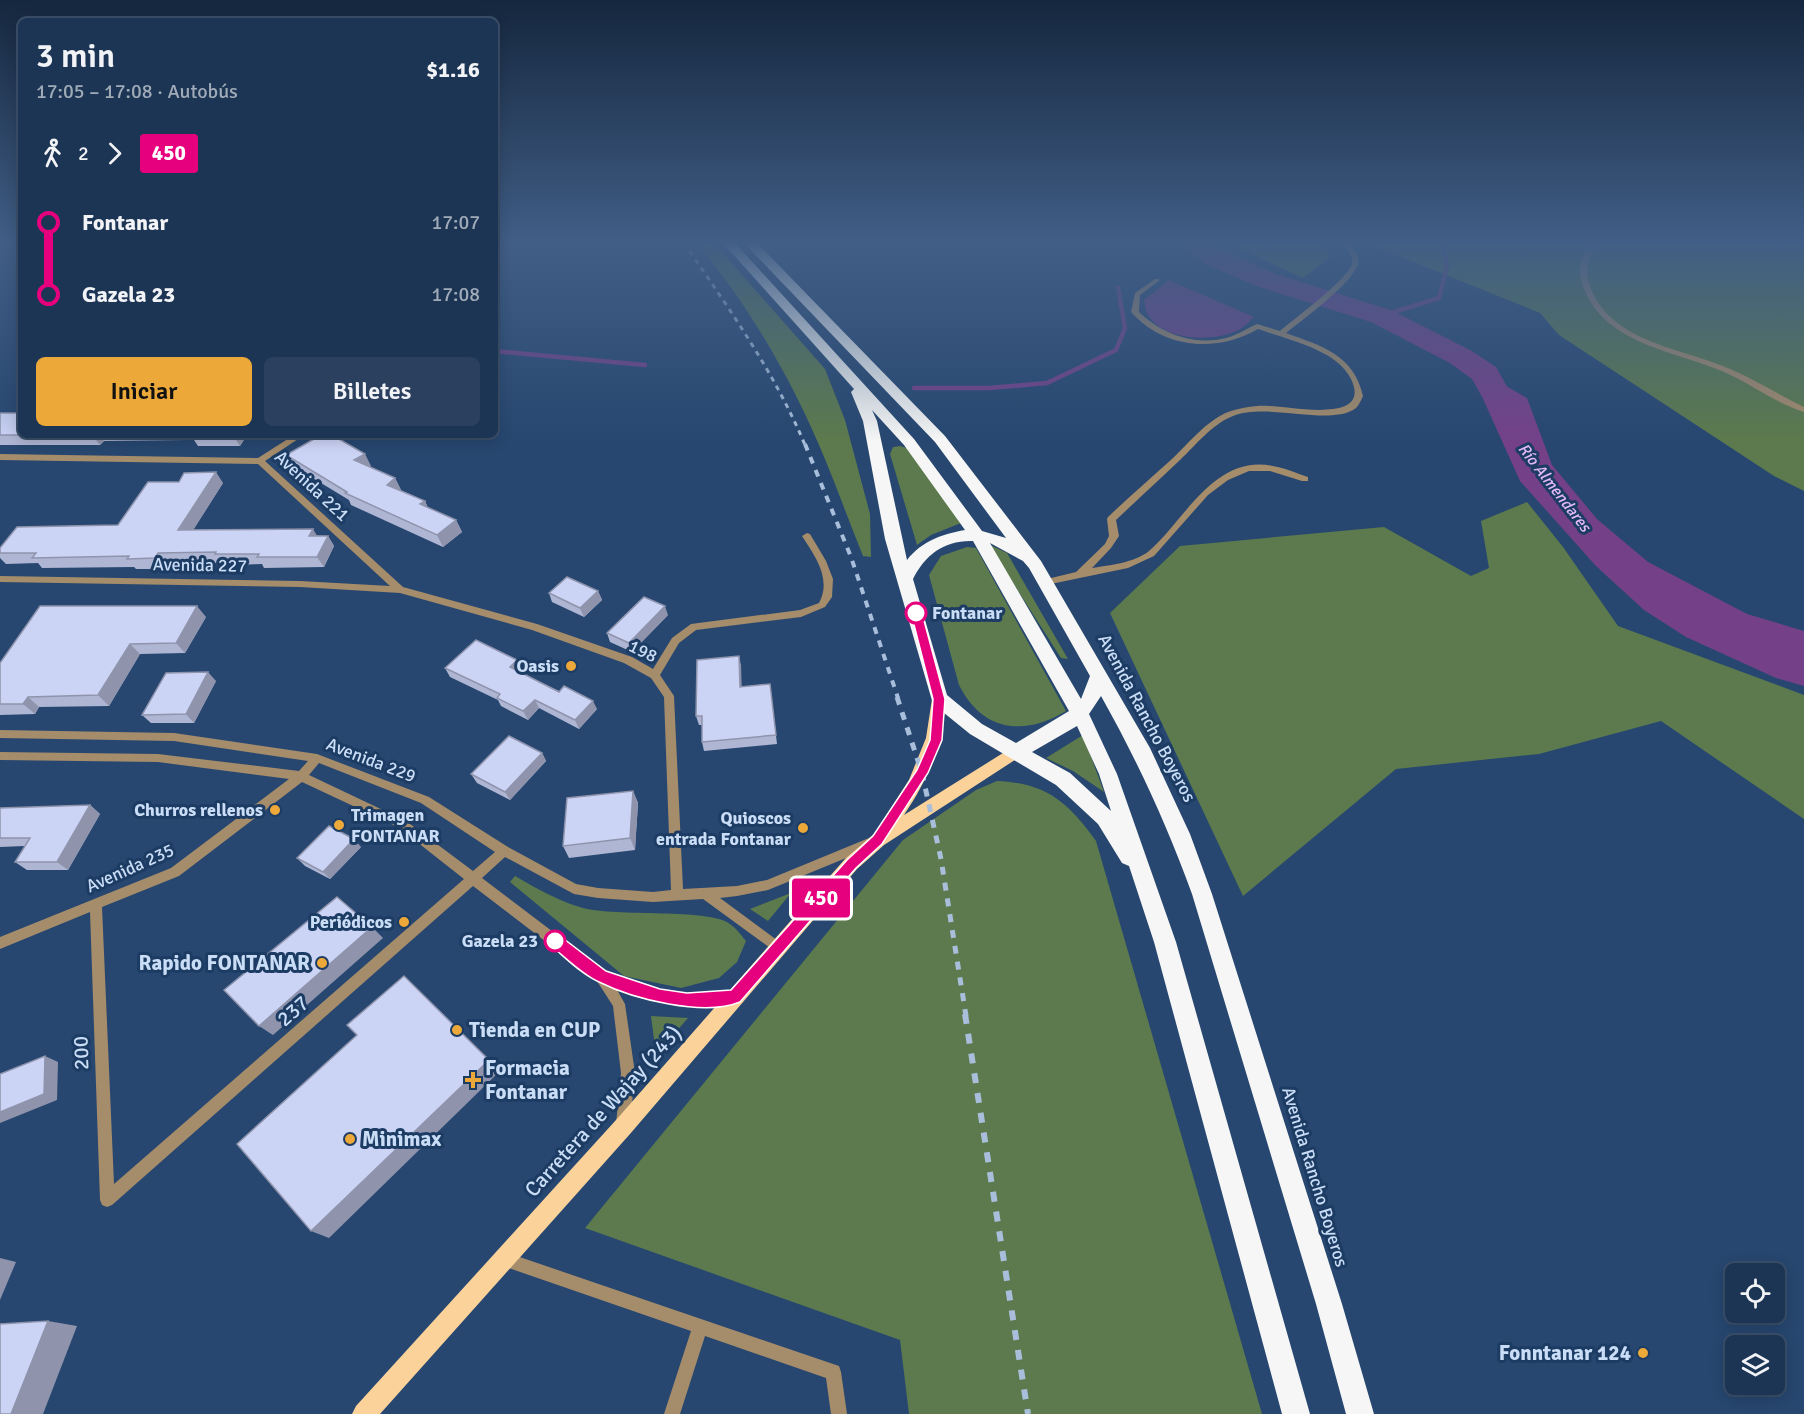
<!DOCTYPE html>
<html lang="es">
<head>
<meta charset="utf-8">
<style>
  :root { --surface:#1d3554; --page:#2a405e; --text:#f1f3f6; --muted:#a0abb8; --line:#3b506b; --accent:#eca93a }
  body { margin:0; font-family:Signika,sans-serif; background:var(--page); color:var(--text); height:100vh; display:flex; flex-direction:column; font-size:22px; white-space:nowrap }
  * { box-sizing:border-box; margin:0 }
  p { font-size:20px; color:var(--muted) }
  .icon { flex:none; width:33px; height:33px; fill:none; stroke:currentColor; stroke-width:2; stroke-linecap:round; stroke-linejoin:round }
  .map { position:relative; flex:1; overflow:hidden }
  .details { position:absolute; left:18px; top:18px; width:480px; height:420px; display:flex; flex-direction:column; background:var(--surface); border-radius:9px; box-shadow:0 3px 15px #0003,0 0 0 2px var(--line) }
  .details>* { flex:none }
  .badge { padding:0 12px; border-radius:4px; font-size:21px; line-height:39px }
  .controls { position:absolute; left:1725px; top:1263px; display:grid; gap:12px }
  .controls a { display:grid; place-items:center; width:60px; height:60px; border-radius:9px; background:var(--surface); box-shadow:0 3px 15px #0003,0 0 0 2px var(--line); font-size:30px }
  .map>.badge { position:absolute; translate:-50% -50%; box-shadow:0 0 0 3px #fff }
  .legs { display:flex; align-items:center; gap:9px; height:66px; padding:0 18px; font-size:20px }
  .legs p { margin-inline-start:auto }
  .overview { display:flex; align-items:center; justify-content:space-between; height:102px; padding:0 18px }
  h1 { font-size:33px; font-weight:600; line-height:45px }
  .button { display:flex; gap:12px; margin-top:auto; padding:12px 18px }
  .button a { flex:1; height:69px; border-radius:9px; background:var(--accent); color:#111; font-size:24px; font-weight:600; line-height:69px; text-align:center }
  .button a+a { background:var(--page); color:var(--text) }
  ul { padding:0 18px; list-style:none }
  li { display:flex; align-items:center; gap:21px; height:72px; font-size:22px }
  li i { display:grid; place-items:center; width:9px; height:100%; margin:0 8px; background:currentColor }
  li i::after { content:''; width:15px; height:15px; margin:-8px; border:4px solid; border-radius:50%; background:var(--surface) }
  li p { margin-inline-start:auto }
  li:first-child i { background:linear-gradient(#0000 50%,currentColor 0) }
  li:last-child i { background:linear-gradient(currentColor 50%,#0000 0) }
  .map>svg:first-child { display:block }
  .green { fill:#5c7a4d }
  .water { fill:#744189 }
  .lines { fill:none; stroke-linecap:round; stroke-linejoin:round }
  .stream { stroke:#744189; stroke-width:4.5 }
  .river { fill:#744189; fill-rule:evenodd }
  .minor { fill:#a58c6a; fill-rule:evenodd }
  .major { fill:#fad29a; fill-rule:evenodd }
  .highway { fill:#f5f6f5; fill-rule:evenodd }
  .rail-far3 { stroke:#a8beda; stroke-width:3; stroke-dasharray:5 5; stroke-linecap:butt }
  .rail-far2 { stroke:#a8beda; stroke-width:4; stroke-dasharray:7 7; stroke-linecap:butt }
  .rail-far1 { stroke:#a8beda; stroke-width:5; stroke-dasharray:8 8; stroke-linecap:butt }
  .rail { stroke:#a8beda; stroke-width:6; stroke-dasharray:10 10; stroke-linecap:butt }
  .wall { fill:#afb6d4 }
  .shaded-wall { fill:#8f94ac }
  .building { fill:#ccd4f6; stroke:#8f94ac; stroke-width:1.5 }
  .line-1 { fill:#e6007e; stroke:#fff; stroke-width:1.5 }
  .stop-1-dot { fill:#fff; stroke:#e6007e; stroke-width:3 }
  .poi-dot { fill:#eca93a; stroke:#1d3c64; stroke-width:2 }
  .labels { text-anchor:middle; stroke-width:6; stroke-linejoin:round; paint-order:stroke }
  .far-water-label { font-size:16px; font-style:italic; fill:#e3baf5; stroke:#1d3c64 }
  .street-label { font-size:18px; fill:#caddf6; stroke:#1d3c64 }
  .stop-label { font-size:18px; font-weight:bold; fill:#caddf6; stroke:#1d3c64; text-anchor:start }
  .poi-label { font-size:18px; font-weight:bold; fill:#caddf6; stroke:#1d3c64; text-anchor:end }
  .near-poi-label { font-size:21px; font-weight:bold; fill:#caddf6; stroke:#1d3c64; text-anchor:start }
  .near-street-label { font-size:21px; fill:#caddf6; stroke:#1d3c64 }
</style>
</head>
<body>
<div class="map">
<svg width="1804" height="1414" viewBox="0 0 1804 1414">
  <rect width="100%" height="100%" fill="#274770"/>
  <g class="green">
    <path d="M696,243H714L825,369L845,420L870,514L871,557L863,556C848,519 835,482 819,445C790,377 745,299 696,243Z"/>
    <polygon points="1227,243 1325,243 1330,257 1303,278"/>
    <polygon points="1367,243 1804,243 1804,491 1774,476 1559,335 1540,313"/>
    <polygon points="900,446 907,448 961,523 931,535 917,545 890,454 893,447"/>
    <polygon points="1527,502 1563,547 1618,626 1804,695 1804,819 1661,721 1539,754 1396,769 1243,896 1110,613 1180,546 1384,527 1471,576 1489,568 1481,521"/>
    <polygon points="988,544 1007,553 1068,659 1061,658"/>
    <path d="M967,547L976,548L1066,711C1023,737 982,731 959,685L929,575L941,556Z"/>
    <polygon points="1083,735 1104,792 1073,771 1046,758"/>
    <path d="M997,781C1046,783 1068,802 1096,841L1262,1414H909L900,1340L585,1228L903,840L976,790Z"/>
    <path d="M515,876C537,889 559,901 583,908C615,917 710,908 730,924C736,928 741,935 746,941L737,962L719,978L681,988L624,976L510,882Z"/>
    <polygon points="791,893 768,921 750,909"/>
    <polygon points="651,1016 688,1018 656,1055"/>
  </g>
  <g class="water">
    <path d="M1169,280L1254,317C1249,321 1243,329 1236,331C1208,344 1146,340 1144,300Z"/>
    <polygon points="1485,374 1527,398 1552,465 1597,519 1648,562 1747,614 1804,631 1804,686 1776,678 1686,637 1644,610 1596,566 1520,481 1484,401"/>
  </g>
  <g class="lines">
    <g class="stream">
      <polyline points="1381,316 1439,298 1447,266 1443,243"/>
      <polyline points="495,351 645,365"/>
      <polyline points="914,388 989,388 1047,383 1116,350 1125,328 1118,287"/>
    </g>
    <polygon class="river" points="1181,243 1212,243 1224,251 1276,274 1391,310 1472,351 1496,367 1528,424 1523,431 1512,434 1501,431 1472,379 1450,363 1371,322 1256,286 1204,263"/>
    <g class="minor">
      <path d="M1343,243H1350C1354,249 1360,256 1358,264C1353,283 1302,320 1286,333C1322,346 1354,355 1363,396C1361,400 1359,405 1356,408C1331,427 1268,402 1233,416C1212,424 1196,445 1180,460C1159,480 1137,500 1116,520L1119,536L1111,548L1092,568C1110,565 1134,563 1149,551C1185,520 1214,454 1273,466C1285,468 1296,473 1308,477V481H1302L1270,471H1249L1228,480L1208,495L1154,556L1128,568L1046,585L1043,584L1041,582L1043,580L1076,572L1105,544L1109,536L1107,519L1108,517C1129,497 1151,478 1172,459C1189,443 1206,421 1228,412C1240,408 1256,405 1269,406C1289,406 1373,425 1351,379C1337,350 1289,340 1261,330L1258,329C1217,353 1164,349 1131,312L1135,293L1155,279H1159V281L1140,295L1139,312C1162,334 1194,346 1226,338C1238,335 1247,328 1257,324L1280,331C1294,319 1347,280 1352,264C1354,256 1347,249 1343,243Z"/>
      <path d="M1593,243H1600C1587,257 1584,271 1591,289C1613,343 1683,348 1730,369C1756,380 1779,395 1804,407V412C1775,403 1750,383 1722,371C1674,351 1606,344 1584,289C1577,272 1579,257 1593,243Z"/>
      <path d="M294,435H304L265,461L403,587L537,624L632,657L653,669L672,638L691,624L800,610L819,603C832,579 815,556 802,536L807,533L810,534L826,561L833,579L832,597L825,607L801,617L696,630L679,643L660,675L674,696L683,889L737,886L767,880L869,838L873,839L875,843L873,847L768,890L737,896L720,898L781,943L783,947L781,951L777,953L703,899L653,902L598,898L574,894L505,857L482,878L606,972L660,990L687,994L735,991L740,993L741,997L740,1001L735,1003L687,1006L660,1002L616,988L625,1004L635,1073L630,1124L628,1129L623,1131L618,1129L616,1124L621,1073L613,1006L597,981L473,886L112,1205L107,1207L102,1205L100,1200L90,912L0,949V937L171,868L289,779L158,762L0,760V752L158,754L299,771L308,761L174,741L0,738V730L174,733L317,754L429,797L508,847L576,884L598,888L653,892L671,890L664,697L651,678L624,663L532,630L400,593L300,587L0,582V576L300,581L390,586L258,464L0,460V454L258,458ZM319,763L421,803L495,852L473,871L406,821L309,775ZM302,782L398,827L464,879L114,1184L102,907L179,876Z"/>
      <polygon points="502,1251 839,1366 841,1372 847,1414 831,1414 826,1378 705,1336 680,1414 664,1414 691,1331 497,1264 494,1259 497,1254"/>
    </g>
    <path class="major" d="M939,693L944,695L946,699C943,743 929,778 904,815L1011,748H1021L1024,752L1021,756L884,845L857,869L630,1134L380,1414H352L356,1406L616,1120L845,859L875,833L909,780L926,738L932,699L934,695Z"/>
    <path class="highway" d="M723,243H735L914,439L982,531L1006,538L935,442L744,243H757L945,436L1041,561L1150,748L1190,834L1212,894L1342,1304L1374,1414H1346L1316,1304L1192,894C1167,825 1137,760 1101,696L1089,714L1117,774L1176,942L1310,1414H1282L1154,942L1129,866L1122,863L1098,824L1056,785L970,734L933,704L885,539L863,421L851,392L854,389ZM872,410L904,445L965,530C942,534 922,541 907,560L877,421ZM973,541L1069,711L1016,743L982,724L947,695L913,579C925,555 944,540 973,541ZM990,543L1023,561L1029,568L1090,676L1081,699ZM1077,726L1099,774L1111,811L1070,773L1032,752Z"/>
    <path class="rail-far3" d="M684,243C728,307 775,373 805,445"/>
    <polyline class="rail-far2" points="805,444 851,557 898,698"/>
    <polyline class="rail-far1" points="897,697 922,773 941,859 966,1016"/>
    <polyline class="rail" points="965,1014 1028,1414"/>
  </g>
  <g class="wall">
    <polygon points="0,413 21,435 191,435 187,440 104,441 100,445 0,445"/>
    <polygon points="247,435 240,446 198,446 192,437"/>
    <polygon points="286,455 371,466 369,467 395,478 401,490 400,490 425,501 428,508 456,520 462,532 443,547 351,505 349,500 293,466"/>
    <polygon points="223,483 193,530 328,536 334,546 324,567 264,568 262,564 223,565 221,563 167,564 164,569 136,569 134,567 42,568 38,563 6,564 0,558 0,548 118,525"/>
    <polygon points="598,591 602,600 584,617 552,602 549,593"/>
    <polygon points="668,615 632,652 610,642 607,633"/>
    <polygon points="206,617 185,653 140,654 109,706 39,707 35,714 0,715 0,663"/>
    <polygon points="741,665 741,687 771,693 777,744 704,751 702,742 702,725 699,725 696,716"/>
    <polygon points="445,668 521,669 519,672 597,709 579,729 539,708 528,720 501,706 498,700 450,677"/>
    <polygon points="216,681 194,723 151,723 142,715"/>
    <polygon points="542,753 546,761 510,800 477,783 471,774"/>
    <polygon points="633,791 638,803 635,850 569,858 563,846"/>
    <polygon points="90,805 100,814 68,870 27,870 15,862 25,846 0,847 0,808"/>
    <polygon points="361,847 330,879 305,866 297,858"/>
  </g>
  <g class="shaded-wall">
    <polygon points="92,435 99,435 104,441 100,445"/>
    <polygon points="184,435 191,435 187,440"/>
    <polygon points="235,435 247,435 240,446 234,437"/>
    <polygon points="365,454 371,466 361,472 354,460"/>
    <polygon points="216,472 223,483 187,540 178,530"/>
    <polygon points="395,478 401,490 393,496 387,485"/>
    <polygon points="425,501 430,513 420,504"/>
    <polygon points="456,520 462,532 443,547 437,535"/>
    <polygon points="313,529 319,539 309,536"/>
    <polygon points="328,536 334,546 324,567 317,557"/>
    <polygon points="158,553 167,564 164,569 155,558"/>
    <polygon points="598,591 602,600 584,617 580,608"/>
    <polygon points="197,606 206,617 185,653 176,643"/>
    <polygon points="665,606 668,615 632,652 629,643"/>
    <polygon points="130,644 140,654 109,706 98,695"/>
    <polygon points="739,656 741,665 742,696 740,687"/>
    <polygon points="517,660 521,669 514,676 510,667"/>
    <polygon points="208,672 216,681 194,723 186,714"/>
    <polygon points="28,697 39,707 35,714 23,704"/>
    <polygon points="535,700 539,708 528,720 523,711"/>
    <polygon points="593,701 597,709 579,729 575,720"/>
    <polygon points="542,753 546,761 510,800 505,792"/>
    <polygon points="633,791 638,803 635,850 630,838"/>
    <polygon points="90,805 100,814 68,870 57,862"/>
    <polygon points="354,839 361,847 330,879 323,872"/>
    <polygon points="372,927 383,938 273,1035 259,1026"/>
    <polygon points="404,976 500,1071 329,1238 311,1231"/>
    <polygon points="45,1056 58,1062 57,1100 0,1123 0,1112"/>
    <polygon points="0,1258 16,1262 0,1300"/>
    <polygon points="48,1321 77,1326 43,1414 11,1414"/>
  </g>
  <g class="building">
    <rect x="0" y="413" width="21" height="22"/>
    <polygon points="193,435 235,435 234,437 192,437"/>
    <polygon points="321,435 332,435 365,454 354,460 395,478 387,485 425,501 420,504 456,520 437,535 345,493 347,492 286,455"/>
    <polygon points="216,472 178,530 313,529 309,536 328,536 317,557 257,557 259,554 215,554 216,552 158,553 155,558 127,559 129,556 32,558 36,553 0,553 0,548 17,527 118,525 148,482 179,482 184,473"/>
    <polygon points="567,577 598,591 580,608 549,593"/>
    <polygon points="644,597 665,606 629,643 607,633"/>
    <polygon points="40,606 197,606 176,643 130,644 98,695 28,697 23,704 0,704 0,663"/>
    <polygon points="476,640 517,660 510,667 559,692 564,686 593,701 575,720 535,700 523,711 497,698 500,694 445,668"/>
    <polygon points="739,656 740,687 770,684 776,735 702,742 702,716 696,716 697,660"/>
    <polygon points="208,672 186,714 142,715 166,673"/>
    <polygon points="509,736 542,753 505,792 471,774"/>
    <polygon points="633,791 630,838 563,846 567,798"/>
    <polygon points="90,805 57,862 15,862 30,838 0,838 0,808"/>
    <polygon points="329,826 354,839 323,872 297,858"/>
    <polygon points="337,897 372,927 259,1026 224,990"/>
    <polygon points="404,976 489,1060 311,1231 237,1144 357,1035 347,1025"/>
    <polygon points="45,1056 44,1094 0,1112 0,1074"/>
    <polygon points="48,1321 11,1414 0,1414 0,1324"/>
  </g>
  <linearGradient id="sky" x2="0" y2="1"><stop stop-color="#15273e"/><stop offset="0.55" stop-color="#415e86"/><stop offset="1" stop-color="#415e86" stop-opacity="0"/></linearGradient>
  <rect width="1804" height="441" fill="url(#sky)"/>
  <path class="line-1" d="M916,609L922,613L945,699L942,740L928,773L882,844L856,868L740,1002C704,1017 633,999 599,982C581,974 565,957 550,945V936H560L606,971L660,989L687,993L731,990L847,860L873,836L917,770L930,740L933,699L911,613Z"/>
  <g class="stop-1-dot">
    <circle cx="916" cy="613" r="10"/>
    <circle cx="555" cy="941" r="10"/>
  </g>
  <g class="poi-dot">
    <circle cx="571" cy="666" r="6"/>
    <circle cx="275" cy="810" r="6"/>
    <circle cx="339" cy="825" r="6"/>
    <circle cx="803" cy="828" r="6"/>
    <circle cx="404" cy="922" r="6"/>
    <circle cx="322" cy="963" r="6"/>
    <circle cx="457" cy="1030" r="6"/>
    <path d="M470 1071h6v6h6v6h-6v6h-6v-6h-6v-6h6z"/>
    <circle cx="350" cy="1139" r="6"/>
    <circle cx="1643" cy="1353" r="6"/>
  </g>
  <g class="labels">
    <g class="far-water-label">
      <text transform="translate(1555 487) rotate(52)" y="6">Río Almendares</text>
    </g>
    <g class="street-label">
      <text transform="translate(312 486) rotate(43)" y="6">Avenida 221</text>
      <text transform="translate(200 565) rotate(1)" y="6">Avenida 227</text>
      <text transform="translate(643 651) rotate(26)" y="6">198</text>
      <text transform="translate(1147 718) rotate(62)" y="6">Avenida Rancho Boyeros</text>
      <text transform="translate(371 760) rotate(21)" y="6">Avenida 229</text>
      <text transform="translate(130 868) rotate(-24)" y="6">Avenida 235</text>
      <text transform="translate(1315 1177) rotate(73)" y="6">Avenida Rancho Boyeros</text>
    </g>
    <g class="stop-label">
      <text x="932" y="619">Fontanar</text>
      <text x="538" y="947" text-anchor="end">Gazela 23</text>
    </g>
    <g class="poi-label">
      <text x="559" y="672">Oasis</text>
      <text x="263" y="816">Churros rellenos</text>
      <text x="351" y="821" text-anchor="start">Trimagen<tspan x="351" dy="21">FONTANAR</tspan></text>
      <text x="791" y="824">Quioscos<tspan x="791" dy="21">entrada Fontanar</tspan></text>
      <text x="392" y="928">Periódicos</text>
    </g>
    <g class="near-poi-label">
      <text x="310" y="970" text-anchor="end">Rapido FONTANAR</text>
      <text x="469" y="1037">Tienda en CUP</text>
      <text x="485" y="1075">Formacia<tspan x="485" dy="24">Fontanar</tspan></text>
      <text x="362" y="1146">Minimax</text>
      <text x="1631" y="1360" text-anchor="end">Fonntanar 124</text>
    </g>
    <g class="near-street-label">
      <text transform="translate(293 1011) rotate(-41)" y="7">237</text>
      <text transform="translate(81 1053) rotate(-92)" y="7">200</text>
      <text transform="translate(603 1111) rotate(-48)" y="7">Carretera de Wajay (243)</text>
    </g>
  </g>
</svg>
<div class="controls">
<a><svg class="icon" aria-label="locate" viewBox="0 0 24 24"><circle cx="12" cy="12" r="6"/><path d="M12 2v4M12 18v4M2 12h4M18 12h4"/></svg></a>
<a><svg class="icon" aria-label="layers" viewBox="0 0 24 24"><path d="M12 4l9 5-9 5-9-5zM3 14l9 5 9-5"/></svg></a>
</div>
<b class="badge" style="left:821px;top:898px;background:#e6007e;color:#fff">450</b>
<section class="details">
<div class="overview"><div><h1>3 min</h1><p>17:05 – 17:08 · Autobús</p></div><b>$1.16</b></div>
<div class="legs"><svg class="icon" aria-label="walk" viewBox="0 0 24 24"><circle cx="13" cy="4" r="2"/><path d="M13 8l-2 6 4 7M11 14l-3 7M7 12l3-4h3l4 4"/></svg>2<svg class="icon" aria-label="forward" viewBox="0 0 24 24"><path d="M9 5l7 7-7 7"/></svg><b class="badge" style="background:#e6007e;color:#fff">450</b></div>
<ul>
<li><i style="color:#e6007e"></i><b>Fontanar</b><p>17:07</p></li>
<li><i style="color:#e6007e"></i><b>Gazela 23</b><p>17:08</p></li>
</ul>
<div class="button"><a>Iniciar</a><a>Billetes</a></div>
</section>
</div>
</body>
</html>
